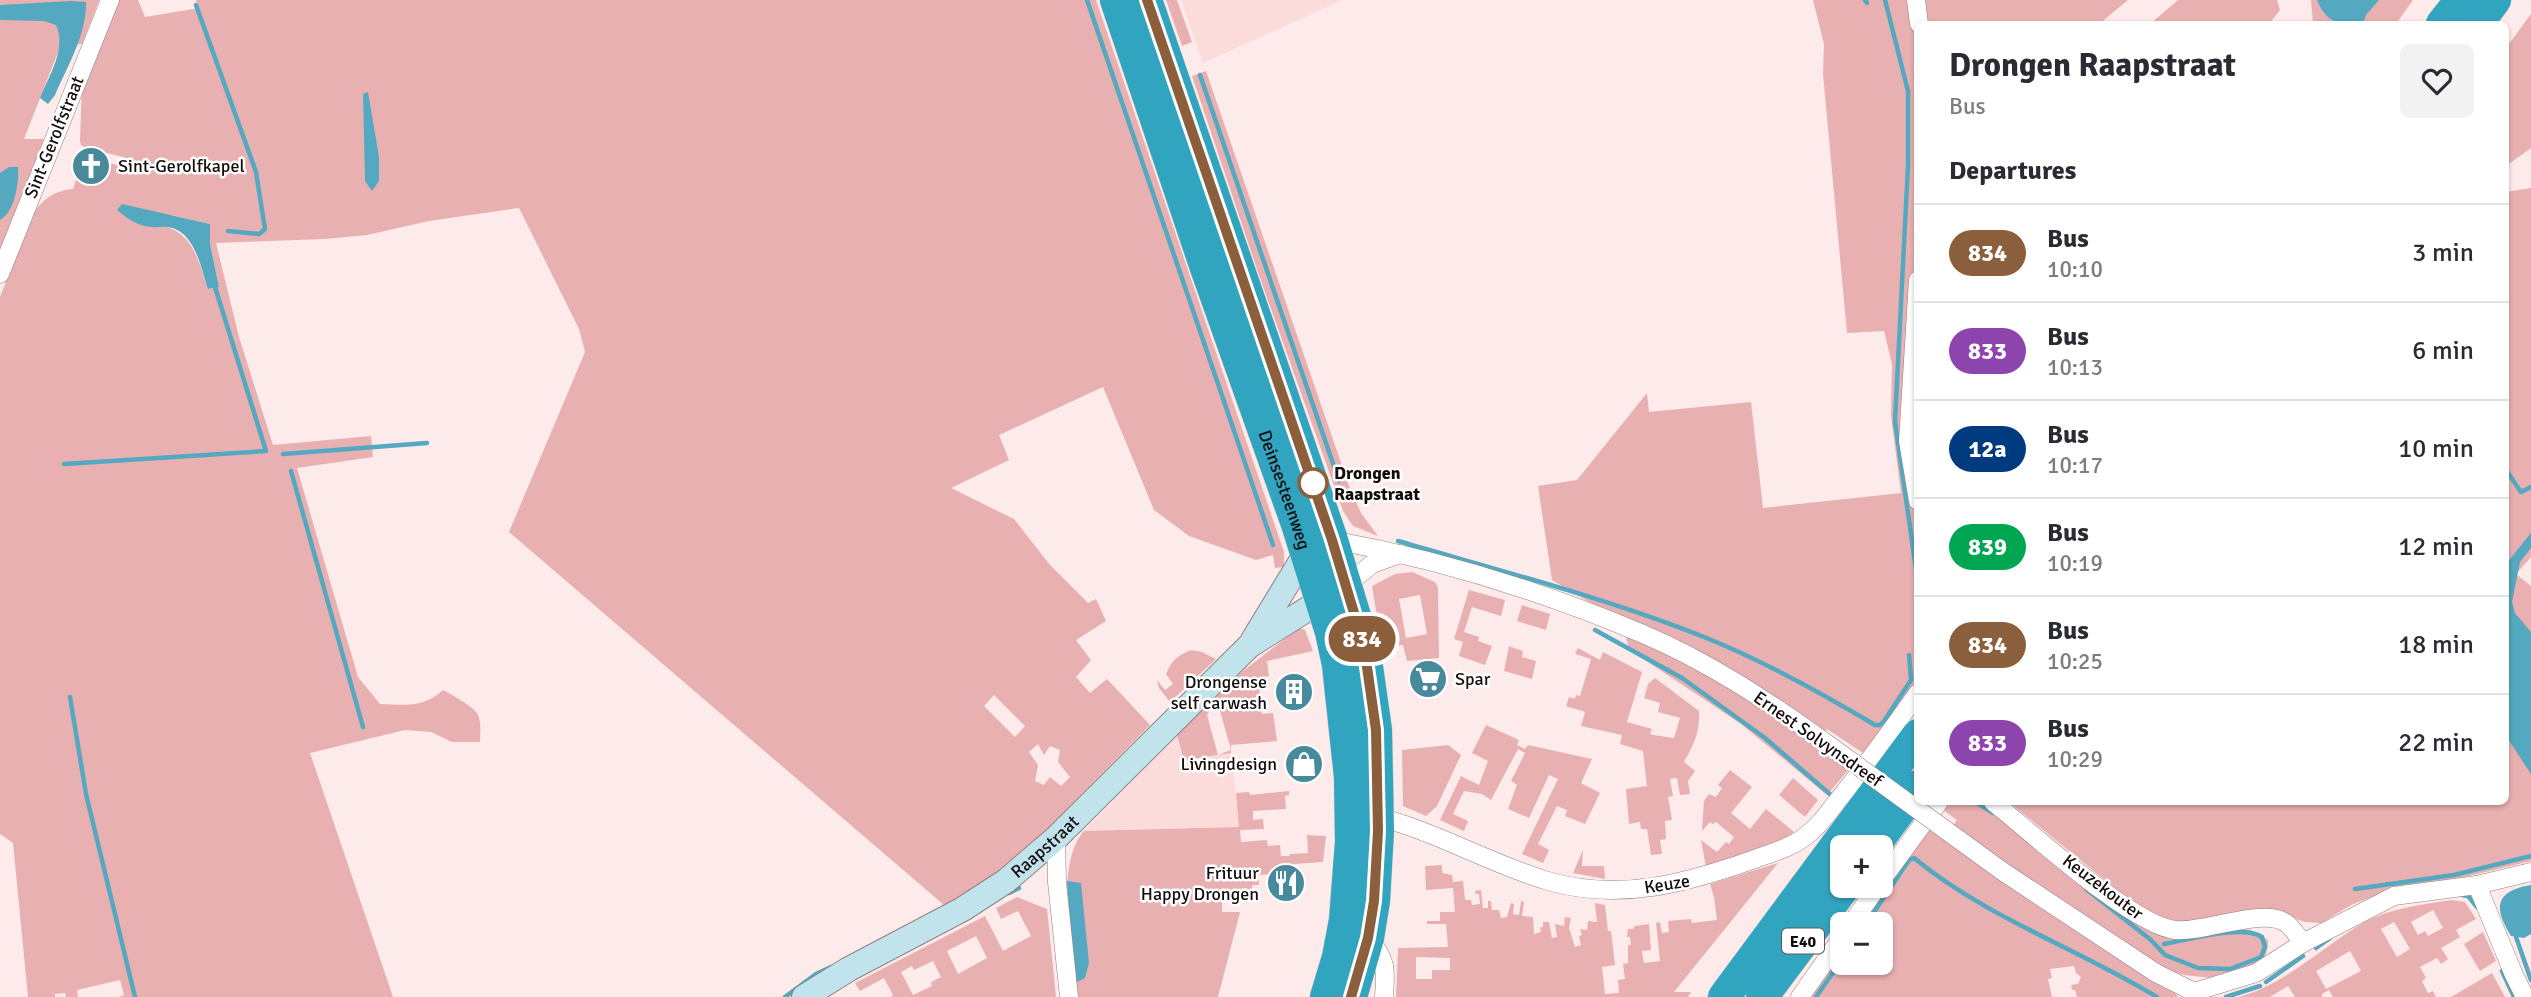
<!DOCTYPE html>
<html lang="en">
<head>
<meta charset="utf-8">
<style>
  :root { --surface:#fff; --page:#f2f2f3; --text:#2b2b33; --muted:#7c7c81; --line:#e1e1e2 }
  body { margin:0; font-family:Signika,sans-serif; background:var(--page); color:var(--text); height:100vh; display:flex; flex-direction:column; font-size:26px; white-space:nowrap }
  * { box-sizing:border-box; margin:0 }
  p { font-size:23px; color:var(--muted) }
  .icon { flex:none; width:38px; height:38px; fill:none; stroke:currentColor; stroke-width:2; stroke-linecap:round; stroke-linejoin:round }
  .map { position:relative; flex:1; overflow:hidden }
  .details { position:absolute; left:1914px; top:21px; width:595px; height:784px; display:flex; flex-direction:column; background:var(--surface); border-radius:10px; box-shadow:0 2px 5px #0004 }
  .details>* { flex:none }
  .badge { padding:0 14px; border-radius:23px; font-size:24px; line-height:46px }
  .tools { position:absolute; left:1830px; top:835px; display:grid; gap:14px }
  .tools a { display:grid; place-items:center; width:63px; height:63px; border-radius:10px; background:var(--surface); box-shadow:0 2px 5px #0004; font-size:35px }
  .map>.badge { position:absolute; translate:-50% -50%; box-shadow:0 0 0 4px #fff }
  h2 { padding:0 35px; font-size:26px; line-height:63px }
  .round { display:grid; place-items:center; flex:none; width:74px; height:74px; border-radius:10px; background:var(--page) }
  .headline { display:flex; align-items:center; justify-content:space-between; height:119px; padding:0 35px }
  h1 { font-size:33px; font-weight:700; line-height:52px }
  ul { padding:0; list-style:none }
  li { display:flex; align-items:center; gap:21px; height:98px; padding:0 35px; border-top:2px solid var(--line) }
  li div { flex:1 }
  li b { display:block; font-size:26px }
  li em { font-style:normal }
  li .badge { min-width:77px; font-weight:700; text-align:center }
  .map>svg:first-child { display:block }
  .built { fill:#fbdcdb }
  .green { fill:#e8b0b0; fill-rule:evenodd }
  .water { fill:#54a8bf }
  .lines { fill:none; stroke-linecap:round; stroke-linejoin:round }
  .stream { stroke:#54a8bf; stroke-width:4.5 }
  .street-casing { stroke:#937f7f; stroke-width:19 }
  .secondary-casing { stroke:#937f7f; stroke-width:26 }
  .highway-casing { stroke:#d0cfcf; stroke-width:33 }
  .street { stroke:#fff; stroke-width:18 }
  .secondary { stroke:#c1e4ec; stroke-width:24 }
  .highway { stroke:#31a4bf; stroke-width:32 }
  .street-bridge-casing { stroke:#937f7f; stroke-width:19; stroke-linecap:butt }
  .street-bridge { stroke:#fff; stroke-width:18 }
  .line-casing { stroke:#fff; stroke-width:16 }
  .line { stroke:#8b5e3c; stroke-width:10 }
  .stop-dot { fill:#fff; stroke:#8b5e3c; stroke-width:3.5 }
  .labels { text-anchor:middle; stroke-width:5; stroke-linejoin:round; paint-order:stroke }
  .shield { fill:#fff; stroke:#5a5656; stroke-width:2 }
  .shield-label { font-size:16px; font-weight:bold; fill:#140d0d }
  .street-label { font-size:18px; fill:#140d0d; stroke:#fff }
  .poi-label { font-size:18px; fill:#140d0d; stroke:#fff; text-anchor:end }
  .stop-label { font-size:18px; font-weight:bold; fill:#140d0d; stroke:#fff; text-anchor:start }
</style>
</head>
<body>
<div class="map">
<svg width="2531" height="997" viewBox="0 0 2531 997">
  <rect width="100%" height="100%" fill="#fcebea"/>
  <g class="built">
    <polygon points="1181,0 1342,0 1203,63"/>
    <polygon points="1177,735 1184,760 1231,753 1240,827 1084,831"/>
  </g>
  <g class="green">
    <polygon points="0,0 99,0 82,44 60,47 24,139 44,139 0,251"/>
    <path d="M119,0H138L145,17L199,8L196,0H1096L1284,552V567L1275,568L1273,555L1256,560L1189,536L1154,510L1103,387L999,435L1009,460L951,488L1014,519L1050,565L1088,603L1096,599L1106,621L1076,640L1091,660L1076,677L1090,693L1107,679L1150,725L1008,868L989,882L944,905L509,532L585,352L579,329L519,208L429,221L367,235L325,239L216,243L239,337L273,445L371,436L373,457L297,468L358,677L380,704C404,705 424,708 443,690C451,694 472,706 477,713C482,721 480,734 480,742H452L431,732L405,730L310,753L393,997H118L124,995L120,980L77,990L78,997H66L65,993L55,994V997H28L13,843L0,834V297L32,215C42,200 54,190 73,189L80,168L95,175L96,172H100L102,165L98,164L99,161L123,166V157L86,148L81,145L80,141L82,83ZM171,215L210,224V244L219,287L208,289C199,263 195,238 168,227ZM994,695L1025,726L1015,737L984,706ZM1038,744L1044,755L1050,746L1060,750L1058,762L1070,777L1061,786L1050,777L1044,785L1035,781L1038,765L1029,752Z"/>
    <polygon points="1166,0 1177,0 1192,42 1182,46"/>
    <polygon points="1813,0 2128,0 2099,24 1918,24 1918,680 1911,694 1866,755 1827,729 1816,743 1851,767 1827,795 1741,724 1630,650 1626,639 1631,624 1616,618 1552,580 1538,486 1577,480 1647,393 1649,412 1751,402 1763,508 1901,493 1891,416 1892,364 1884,331 1847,333 1823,74 1824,44"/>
    <polygon points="2178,0 2277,0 2280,10 2269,24 2150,24"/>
    <polygon points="2311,0 2413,0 2396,24 2313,24"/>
    <polygon points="2531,14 2531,148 2506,166 2506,48"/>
    <polygon points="1206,71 1349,486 1361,513 1378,536 1353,526 1343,511 1260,278 1192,76"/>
    <polygon points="2531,188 2531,557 2516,574 2531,586 2531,861 2440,883 2386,892 2353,904 2321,923 2305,922 2277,913 2182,923 2162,919 2138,907 2009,802 2506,802 2506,192"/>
    <path d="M1412,572L1435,582L1438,587L1439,658L1407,661L1403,645L1382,647L1372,586L1395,574ZM1420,595L1427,634L1406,638L1399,599Z"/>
    <polygon points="1469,590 1505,600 1501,616 1472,607 1464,632 1479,637 1478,641 1492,646 1485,665 1459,656 1463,642 1454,639"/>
    <polygon points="1522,605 1550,614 1546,630 1517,621"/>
    <path d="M1299,628L1305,630L1313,651L1267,661L1269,676L1258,678L1262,714L1273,713L1277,741L1231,745V753L1184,760L1177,735L1243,671ZM1219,707L1231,750L1218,755L1207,715L1211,709Z"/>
    <polygon points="1509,646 1523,651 1522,657 1536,661 1532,679 1504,671"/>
    <path d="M1578,648L1600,660L1603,652L1642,672L1627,722L1652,729L1650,734L1653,735L1674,738L1680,718L1658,712L1660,703L1644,698L1648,684L1655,678L1699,711C1700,732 1694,744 1684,762L1695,771L1688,781L1690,794L1680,795L1677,778L1670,779L1673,796L1668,797L1672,820L1665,821L1666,839L1660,840L1662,854L1651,855L1647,829H1641L1640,822L1629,824L1626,789L1647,786L1643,751L1620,744L1622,735L1581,726L1585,712L1566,706L1569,697L1575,699L1576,695L1580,696L1591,659L1575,654Z"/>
    <path d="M1191,650L1202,652L1216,659L1170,702L1159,688L1157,680L1165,690L1173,684L1166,674C1172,660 1178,655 1191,650Z"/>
    <polygon points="1486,725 1519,740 1517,745 1525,749 1528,745 1592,759 1581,783 1600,793 1585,824 1565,816 1567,810 1557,806 1538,844 1549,850 1543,863 1522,854 1558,779 1549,775 1529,818 1508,809 1517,785 1511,781 1525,753 1518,749 1491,800 1482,794 1464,791 1453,814 1468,821 1464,831 1440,820 1461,776 1479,785 1488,761 1472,753"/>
    <polygon points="1448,745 1461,755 1437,806 1426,816 1403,806 1402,750"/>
    <polygon points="1730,770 1752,787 1731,813 1750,829 1766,809 1794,832 1788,837 1706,867 1701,840 1717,852 1726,842 1729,844 1734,837 1716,822 1713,824 1710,822 1702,831 1704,801 1709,794 1716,797 1722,788 1718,785"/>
    <polygon points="1793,778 1818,800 1805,817 1779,795"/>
    <path d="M1289,791V795L1285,796L1286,809L1253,811V820L1263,819L1264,829L1240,830L1241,842L1267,840L1268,846L1280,845L1281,856H1289L1290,854L1308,853L1307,835L1326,836L1323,862L1294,864L1296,873L1258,875L1259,885H1252L1253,897H1248L1247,888L1228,890V899L1222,900V912H1240L1218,997H1076C1072,954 1054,864 1084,831L1239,827L1236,793L1249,792L1250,795Z"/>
    <path d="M1950,802H1984L2123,914L2251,930L2268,940C2268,950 2266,956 2261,963L2212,978L2184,975L2159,967L2178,997H2077L2075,990H2072L2071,985L2078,984L2081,977L2076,973L2074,966L2050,969L2052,978L2048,979L2052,997H1809L1843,948V962H1881V924H1859L1928,827L1946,836L1957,820L1943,810Z"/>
    <polygon points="1583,850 1582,866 1604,866 1605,879 1573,873"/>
    <path d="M1778,863L1674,992H1691L1688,997H1396L1398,948L1448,947L1446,924H1427V921H1440V912H1455L1453,888L1426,890L1425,866L1442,865V873L1452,875L1453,882L1463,881L1465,900H1471L1472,905L1480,904L1479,894H1476L1475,891L1481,890L1483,908H1488V901H1491L1492,910H1499L1501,918L1507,917L1511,903L1514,904L1513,914L1519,915L1521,901L1524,902L1522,916L1533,917L1534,934L1541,932L1540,927H1543V922H1549L1552,938L1557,937L1555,924L1564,926L1565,917L1571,918L1569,928L1575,947L1581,945L1579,936L1582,935L1580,929L1587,930L1588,921L1597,922L1595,903L1605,905L1608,931H1611L1615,965L1602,967L1605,994L1619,993L1618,980L1625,979L1623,964L1628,963V945H1631L1630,937H1627L1628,929H1633L1635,926L1649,924L1651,950L1642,951L1644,963L1660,961L1656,923L1660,922L1662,933L1669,932L1668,921L1691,919L1692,923L1717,920L1714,897L1710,884ZM1416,957L1450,958V970H1432V979H1416Z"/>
    <path d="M1017,897L1047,909L1056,997H891L893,995L884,978L860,991L855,983L985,916L1003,951L1031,936L1018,911L1001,919L996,908ZM976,936L987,958L958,974L947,951ZM933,961L941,977L931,982L932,986L913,995L901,972L912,966L914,970Z"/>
    <path d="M2451,900L2465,902L2476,919L2456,930L2460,937L2441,948L2448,959L2441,964L2437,958L2420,967L2426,978L2422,981L2428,993L2433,991L2436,997H2333L2329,990L2322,994V997H2295L2288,986L2270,997H2238C2283,986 2324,946 2363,923C2390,908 2421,905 2451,900ZM2433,910L2443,928L2428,936L2425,931L2418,935L2411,922ZM2394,922L2410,949L2397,957L2381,929ZM2350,951L2361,971L2326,989L2316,971Z"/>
    <polygon points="2483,932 2496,961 2480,971 2464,944"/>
    <polygon points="2492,973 2505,997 2451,997"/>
  </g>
  <g class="water">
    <path d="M2317,0H2379L2366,15L2363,24C2340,25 2327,24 2317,0Z"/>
    <path d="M71,1L86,2C87,34 67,67 55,95L48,104L40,98C49,76 67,48 56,25L44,21L0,20V5Z"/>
    <polygon points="368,92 379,157 379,181 372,191 365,181 363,94"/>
    <path d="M9,167H18C19,183 15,211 0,220V173Z"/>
    <path d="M122,204L210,224V244L219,287L208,289C201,268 195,231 168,227C162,226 156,228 151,227C137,226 127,218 117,210Z"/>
    <polygon points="2531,533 2531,548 2520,562 2512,602 2515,613 2531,632 2531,774 2506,736 2506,564"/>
    <polygon points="1067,881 1081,883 1089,963 1085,978 1075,983"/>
    <path d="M2531,885V934L2524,938L2511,936C2493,907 2495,891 2531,885Z"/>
  </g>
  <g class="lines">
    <g class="stream">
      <polyline points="1087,0 1273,545"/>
      <polyline points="1865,0 1867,3"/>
      <polyline points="1885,0 1908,91 1908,166 1895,422 1918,583"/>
      <polyline points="196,5 256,172 265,229 259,234 228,231"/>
      <polyline points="1200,75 1339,481"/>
      <polyline points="283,454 427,443"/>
      <polyline points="64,464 266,451 215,287"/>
      <polyline points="2506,470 2521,492 2531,487"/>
      <polyline points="291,471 363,727"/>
      <path d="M1398,541C1501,571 1606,598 1704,637C1764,661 1820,692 1875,725H1880L1884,721L1911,680L1909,655"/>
      <polyline points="1595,630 1682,678 1765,738 1831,795"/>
      <polyline points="70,697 86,794 135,997"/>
      <polyline points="1976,802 1993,813"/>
      <path d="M2086,889L2151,940L2165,955L2198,968L2230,969L2261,957L2265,947L2262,937C2242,924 2189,940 2164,944"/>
      <polyline points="2355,889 2454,875 2531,856"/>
      <polyline points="1009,893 1019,888"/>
      <polyline points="2462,895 2468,896 2477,907"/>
      <path d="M1866,924L1909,860L1914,858C1987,918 2077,948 2157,997"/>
      <polyline points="2516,937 2531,980"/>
      <polyline points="2316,948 2330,938"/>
      <polyline points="2502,971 2514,997"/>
      <polyline points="2266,982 2303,956"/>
      <polyline points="785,997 816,974 831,967"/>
      <polyline points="1816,997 1843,958"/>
      <polyline points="2226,997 2260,986"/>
    </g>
    <defs>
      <g id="street">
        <polyline points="1916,0 1919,24"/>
        <polyline points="0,274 110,0"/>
        <polyline points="1918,280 1908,441 1918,501"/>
        <path d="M1332,540C1438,559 1544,592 1643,634C1707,661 1766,700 1822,740"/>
        <polyline points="1347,585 1372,564 1400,554"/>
        <path d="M1993,802C2031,832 2132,925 2175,930C2204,933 2264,907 2286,923C2292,927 2298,937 2303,943"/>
        <path d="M1370,815C1433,829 1487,863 1548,881C1620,902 1687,883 1755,859C1771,853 1790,848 1803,838C1819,827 1830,810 1842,795C1869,762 1893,728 1918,693"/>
        <polyline points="1056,838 1057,882 1069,997"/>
        <polyline points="1958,839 2002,871 2156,973 2194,992 2197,997"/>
        <polyline points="1881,881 1939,802"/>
        <polyline points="2477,885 2514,975 2525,997"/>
        <polyline points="1851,924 1878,886"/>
        <path d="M1368,938C1387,959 1386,970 1384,997"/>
        <polyline points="2194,992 2256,973 2303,943 2394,896 2477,885 2531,872"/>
        <polyline points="1800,997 1843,936"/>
      </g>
      <g id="secondary">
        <polyline points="1253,640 1306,553 1317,547"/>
        <path id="s1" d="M804,997L849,969L963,909L1006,881L1056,838L1249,646L1336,591"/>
      </g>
      <g id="highway">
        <path id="s2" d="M1116,0L1206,268L1297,524L1331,632L1338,665L1350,777L1351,842L1345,920L1338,957L1326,997"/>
        <polyline points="1146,0 1332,540 1364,646 1376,730 1378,830 1374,901 1368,938 1351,997"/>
        <polyline points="2442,24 2461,0"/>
        <polyline points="2477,24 2495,0"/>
        <polyline points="1873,847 1918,786"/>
        <polyline points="1724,997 1918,735"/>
        <polyline points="1762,997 1845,886"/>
      </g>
    </defs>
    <use href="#street" class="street-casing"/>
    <use href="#secondary" class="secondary-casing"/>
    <use href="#highway" class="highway-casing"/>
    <use href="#street" class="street"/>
    <use href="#secondary" class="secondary"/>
    <use href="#highway" class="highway"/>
    <defs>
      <polyline id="street-bridge" points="1822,740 1958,839"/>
    </defs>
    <use href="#street-bridge" class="street-bridge-casing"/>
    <use href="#street-bridge" class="street-bridge"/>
  </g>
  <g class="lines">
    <defs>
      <polyline id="line" points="1147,0 1332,540 1364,646 1376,730 1378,831 1374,901 1368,938 1351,997"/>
    </defs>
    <use href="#line" class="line-casing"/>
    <use href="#line" class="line"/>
  </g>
  <defs>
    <symbol id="church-disc" viewBox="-11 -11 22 22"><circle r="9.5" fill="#488a9c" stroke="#fff"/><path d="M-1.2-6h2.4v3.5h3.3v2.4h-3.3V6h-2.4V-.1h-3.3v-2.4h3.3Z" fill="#fff"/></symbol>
    <symbol id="supermarket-disc" viewBox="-11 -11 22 22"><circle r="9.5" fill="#488a9c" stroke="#fff"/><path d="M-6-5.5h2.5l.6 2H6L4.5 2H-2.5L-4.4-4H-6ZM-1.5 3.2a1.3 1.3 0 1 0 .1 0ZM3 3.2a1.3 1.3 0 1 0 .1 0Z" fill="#fff"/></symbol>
    <symbol id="building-disc" viewBox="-11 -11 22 22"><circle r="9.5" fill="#488a9c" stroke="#fff"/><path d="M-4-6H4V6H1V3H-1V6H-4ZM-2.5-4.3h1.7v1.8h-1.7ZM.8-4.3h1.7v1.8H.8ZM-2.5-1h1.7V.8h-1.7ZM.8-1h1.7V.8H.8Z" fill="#fff"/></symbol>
    <symbol id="shop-disc" viewBox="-11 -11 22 22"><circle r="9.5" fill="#488a9c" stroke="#fff"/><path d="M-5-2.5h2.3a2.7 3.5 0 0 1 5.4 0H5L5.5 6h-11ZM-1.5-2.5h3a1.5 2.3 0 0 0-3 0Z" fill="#fff"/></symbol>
    <symbol id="restaurant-disc" viewBox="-11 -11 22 22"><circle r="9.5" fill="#488a9c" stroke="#fff"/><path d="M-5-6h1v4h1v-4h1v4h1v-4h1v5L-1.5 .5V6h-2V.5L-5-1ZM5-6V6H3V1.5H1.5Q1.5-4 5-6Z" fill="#fff"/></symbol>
  </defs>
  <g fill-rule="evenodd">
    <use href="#church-disc" x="69" y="144" width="44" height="44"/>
    <use href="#supermarket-disc" x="1406" y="657" width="44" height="44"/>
    <use href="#building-disc" x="1272" y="670" width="44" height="44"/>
    <use href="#shop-disc" x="1282" y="742" width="44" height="44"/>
    <use href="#restaurant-disc" x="1264" y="861" width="44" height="44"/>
  </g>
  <circle class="stop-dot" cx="1313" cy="483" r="14"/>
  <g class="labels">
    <rect class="shield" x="1782" y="928.5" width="42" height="25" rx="5"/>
    <g class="shield-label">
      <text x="1803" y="947">E40</text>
    </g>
    <g class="street-label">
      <text transform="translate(54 137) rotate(-68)" y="6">Sint-Gerolfstraat</text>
      <text dy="6" stroke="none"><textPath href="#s2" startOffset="518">Deinsesteenweg</textPath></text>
      <text transform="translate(1818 739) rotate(35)" y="6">Ernest Solvynsdreef</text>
      <text dy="6" stroke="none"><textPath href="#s1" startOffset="285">Raapstraat</textPath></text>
      <text transform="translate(1667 884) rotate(-9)" y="6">Keuze</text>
      <text transform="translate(2103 887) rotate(37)" y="6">Keuzekouter</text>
    </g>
    <g class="poi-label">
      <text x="118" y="172" text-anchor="start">Sint-Gerolfkapel</text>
      <text x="1455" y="685" text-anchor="start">Spar</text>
      <text x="1267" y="688">Drongense<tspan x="1267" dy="21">self carwash</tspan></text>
      <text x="1277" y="770">Livingdesign</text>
      <text x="1259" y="879">Frituur<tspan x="1259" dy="21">Happy Drongen</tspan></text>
    </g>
    <g class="stop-label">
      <text x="1334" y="479">Drongen<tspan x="1334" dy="21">Raapstraat</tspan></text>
    </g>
  </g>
</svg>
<div class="tools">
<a>+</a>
<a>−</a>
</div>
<b class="badge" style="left:1362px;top:639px;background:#8b5e3c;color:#fff">834</b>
<section class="details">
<div class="headline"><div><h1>Drongen Raapstraat</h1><p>Bus</p></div><a class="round"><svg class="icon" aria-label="heart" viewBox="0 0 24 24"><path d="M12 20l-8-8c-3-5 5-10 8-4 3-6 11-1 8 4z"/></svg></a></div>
<h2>Departures</h2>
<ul>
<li><span class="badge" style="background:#8b5e3c;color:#fff">834</span><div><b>Bus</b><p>10:10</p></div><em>3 min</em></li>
<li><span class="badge" style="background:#8e44ad;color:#fff">833</span><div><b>Bus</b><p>10:13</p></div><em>6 min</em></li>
<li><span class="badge" style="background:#003b80;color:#fff">12a</span><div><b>Bus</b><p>10:17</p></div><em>10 min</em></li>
<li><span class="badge" style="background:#00a651;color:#fff">839</span><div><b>Bus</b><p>10:19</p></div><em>12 min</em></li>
<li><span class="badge" style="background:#8b5e3c;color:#fff">834</span><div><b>Bus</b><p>10:25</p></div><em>18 min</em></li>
<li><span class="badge" style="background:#8e44ad;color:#fff">833</span><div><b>Bus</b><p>10:29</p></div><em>22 min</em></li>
</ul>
</section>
</div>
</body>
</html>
